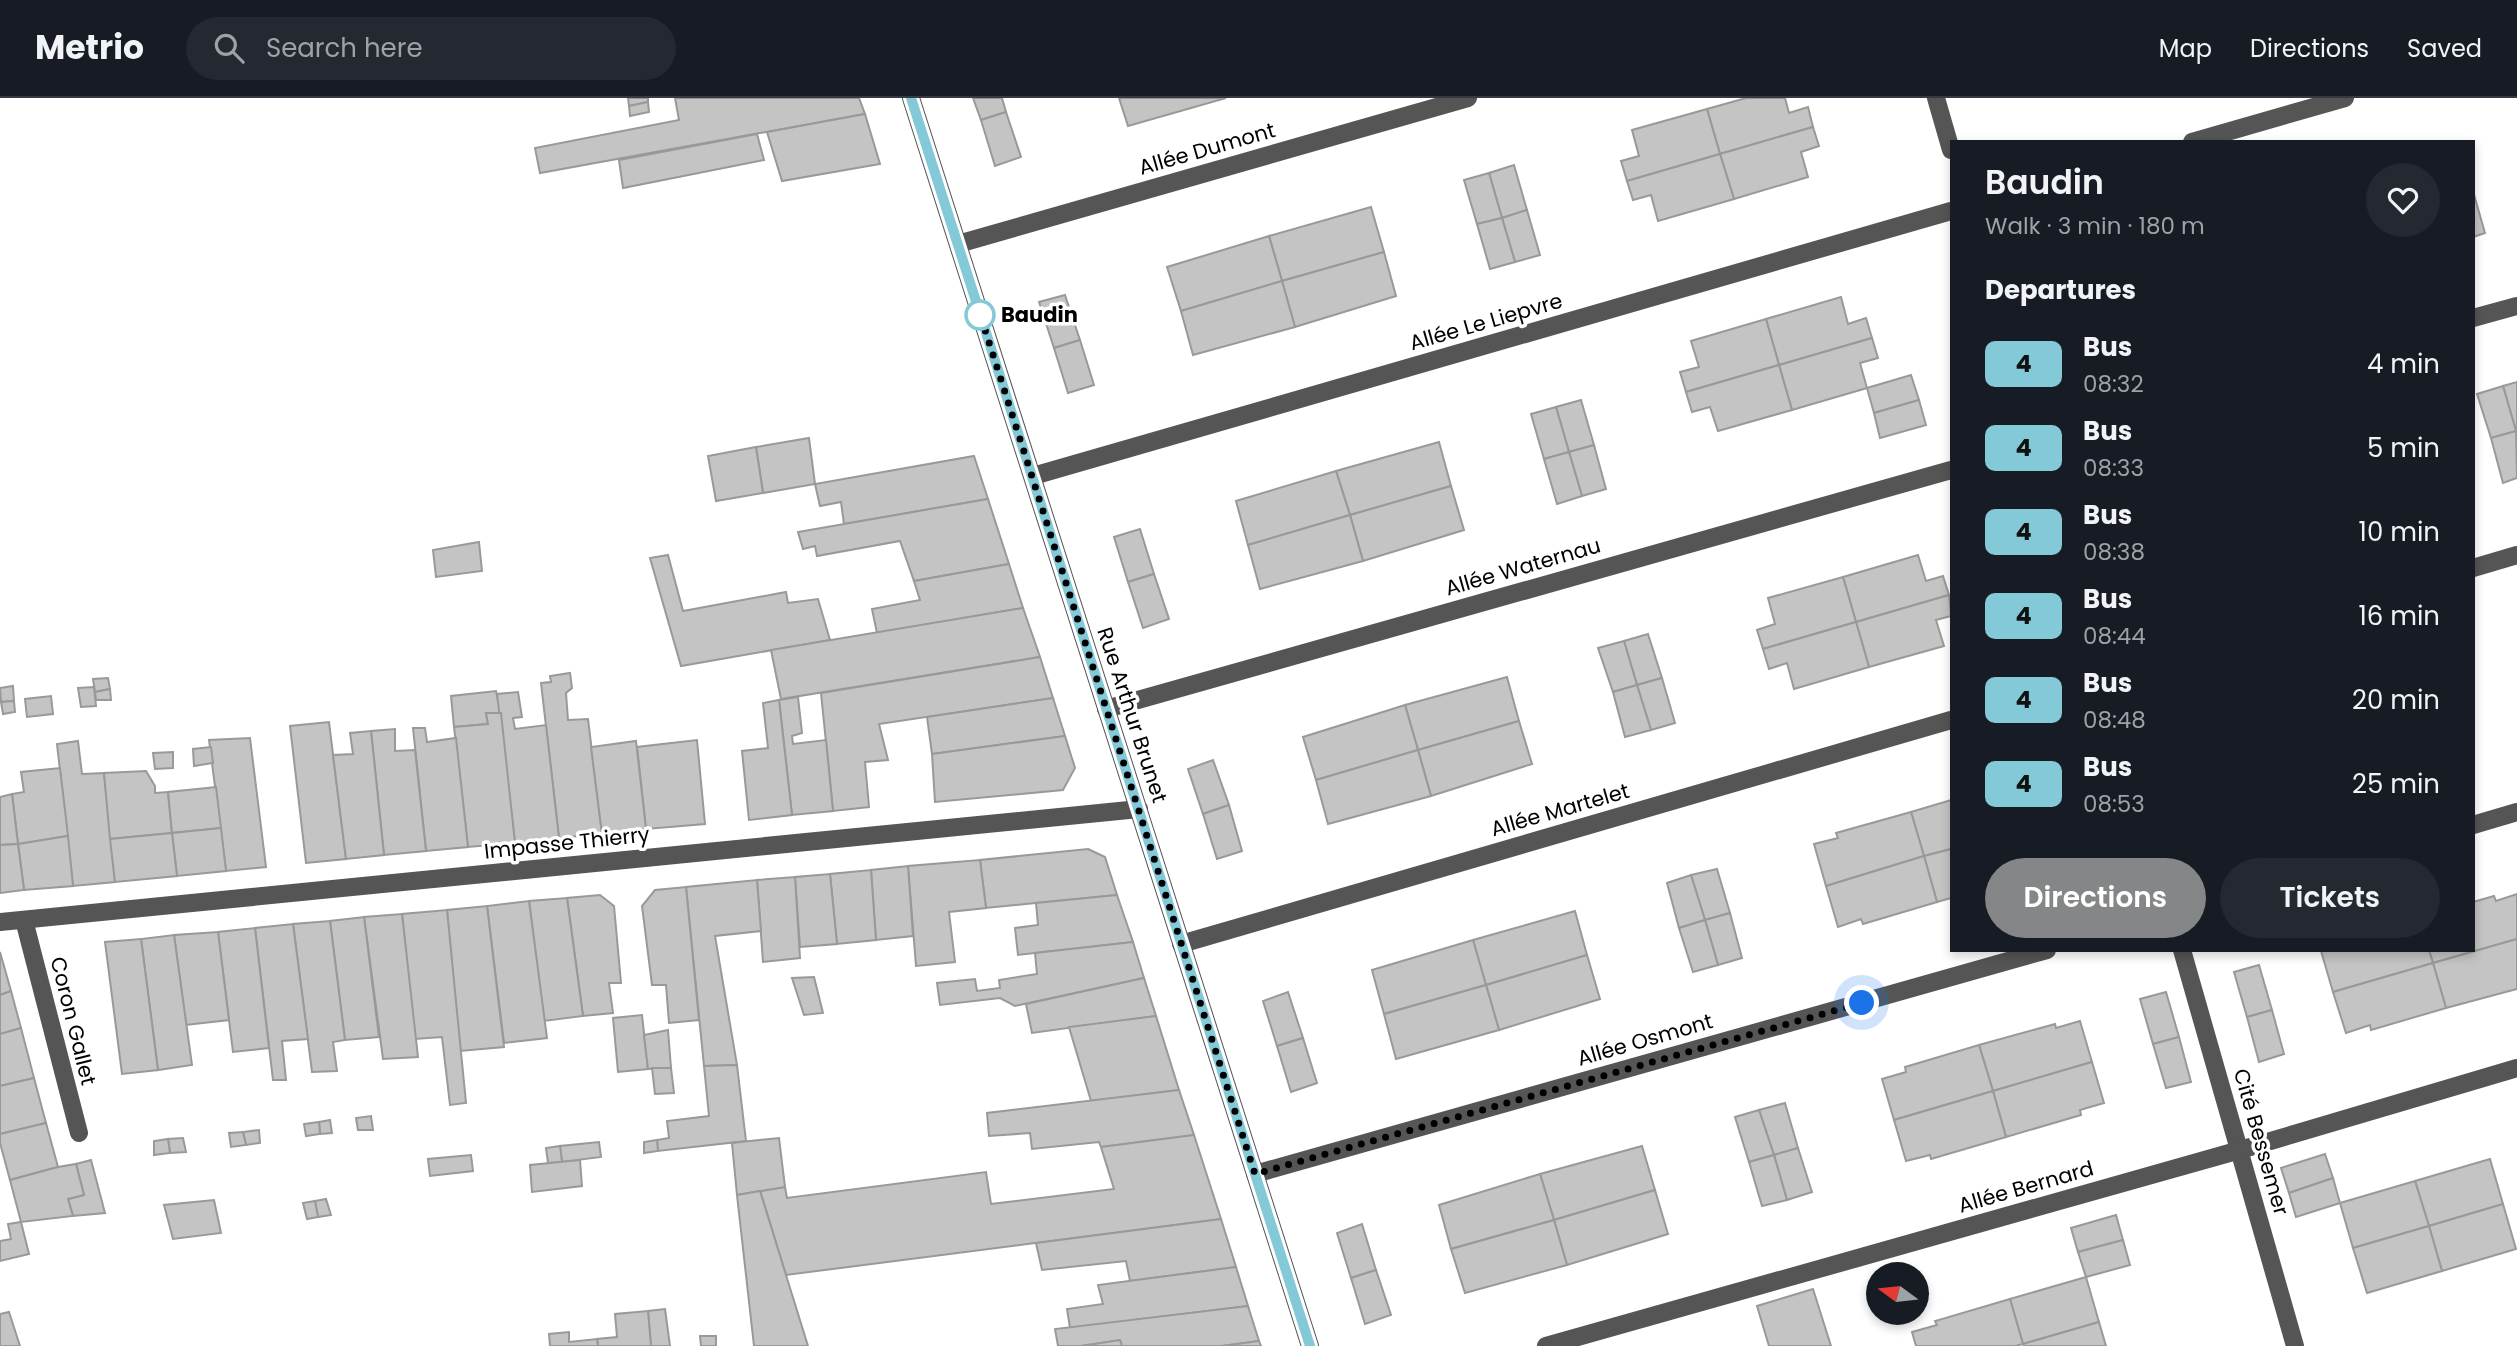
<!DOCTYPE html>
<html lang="en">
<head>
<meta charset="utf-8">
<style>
  :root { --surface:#171b24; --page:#242831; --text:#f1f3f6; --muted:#9ea1a6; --line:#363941; --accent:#858687 }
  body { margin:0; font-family:Poppins,sans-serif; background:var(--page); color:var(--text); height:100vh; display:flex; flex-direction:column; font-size:26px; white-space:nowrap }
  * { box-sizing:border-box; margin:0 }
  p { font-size:23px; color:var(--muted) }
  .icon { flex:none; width:38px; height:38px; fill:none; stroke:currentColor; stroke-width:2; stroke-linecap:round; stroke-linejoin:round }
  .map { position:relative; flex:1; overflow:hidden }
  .panel { position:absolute; left:1950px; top:42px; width:525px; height:812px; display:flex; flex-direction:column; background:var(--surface); border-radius:0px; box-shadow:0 4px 10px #0003 }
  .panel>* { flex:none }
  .badge { padding:0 14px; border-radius:10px; font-size:24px; line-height:46px }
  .needle { width:46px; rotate:285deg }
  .tools { position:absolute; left:1866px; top:1164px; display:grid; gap:14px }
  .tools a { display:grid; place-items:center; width:63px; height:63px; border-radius:50%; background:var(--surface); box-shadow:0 4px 10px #0003; font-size:35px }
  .you { position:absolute; width:35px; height:35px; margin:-18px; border:5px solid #fff; border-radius:50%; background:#1a73e8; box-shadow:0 0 0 10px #1a73e833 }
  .map>.badge { position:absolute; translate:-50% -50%; box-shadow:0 0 0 4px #fff }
  h2 { padding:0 35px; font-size:26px; line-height:63px }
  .round { display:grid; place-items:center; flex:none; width:74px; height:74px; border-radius:37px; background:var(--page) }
  .head { display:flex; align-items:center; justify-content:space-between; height:119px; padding:0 35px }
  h1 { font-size:33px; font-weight:600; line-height:52px }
  .cta { display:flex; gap:14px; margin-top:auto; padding:14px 35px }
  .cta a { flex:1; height:80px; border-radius:42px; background:var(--accent); color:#fff; font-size:28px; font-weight:600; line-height:80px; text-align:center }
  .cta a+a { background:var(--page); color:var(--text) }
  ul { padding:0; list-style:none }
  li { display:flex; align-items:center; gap:21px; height:84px; padding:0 35px }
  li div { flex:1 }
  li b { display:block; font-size:26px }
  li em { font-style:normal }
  li .badge { min-width:77px; font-weight:700; text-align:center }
  header { display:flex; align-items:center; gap:42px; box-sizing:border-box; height:98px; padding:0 35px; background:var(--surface); border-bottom:2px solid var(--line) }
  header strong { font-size:33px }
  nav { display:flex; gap:38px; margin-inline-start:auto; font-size:24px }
  .search { width:490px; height:63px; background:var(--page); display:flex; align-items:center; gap:18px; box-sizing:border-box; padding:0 24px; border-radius:38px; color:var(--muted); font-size:26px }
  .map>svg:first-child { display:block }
  .building { fill:#c4c4c4; stroke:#999; stroke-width:2 }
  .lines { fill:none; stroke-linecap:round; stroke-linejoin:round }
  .minor { stroke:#555; stroke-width:18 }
  .line-casing { stroke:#fff; stroke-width:16 }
  .line { stroke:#84c9d8; stroke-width:10 }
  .walk { stroke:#000; stroke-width:7; stroke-dasharray:0 12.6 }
  .stop-dot { fill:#fff; stroke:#84c9d8; stroke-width:3.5 }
  .labels { text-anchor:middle; stroke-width:7; stroke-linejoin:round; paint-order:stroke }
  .street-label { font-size:21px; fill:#000; stroke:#fff }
  .stop-label { font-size:21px; font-weight:bold; fill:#000; stroke:#fff; text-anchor:start }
</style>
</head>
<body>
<header>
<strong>Metrio</strong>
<div class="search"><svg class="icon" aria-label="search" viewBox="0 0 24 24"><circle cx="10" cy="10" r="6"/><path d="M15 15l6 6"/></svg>Search here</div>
<nav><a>Map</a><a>Directions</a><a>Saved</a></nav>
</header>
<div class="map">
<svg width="2517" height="1248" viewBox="0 0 2517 1248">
  <rect width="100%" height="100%" fill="#fff"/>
  <g class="building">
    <polygon points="628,0 648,0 648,4 629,8"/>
    <polygon points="675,0 859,0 865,16 540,75 535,50 679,22"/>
    <polygon points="973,0 1002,0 1006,14 981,22"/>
    <polygon points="1119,0 1226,0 1128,28"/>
    <polygon points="1746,0 1785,0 1789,15 1808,9 1813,29 1720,56 1707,11"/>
    <polygon points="648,4 649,14 630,18 629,8"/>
    <polygon points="1707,11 1720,56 1627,83 1621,63 1639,58 1632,32"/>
    <polygon points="1006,14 1021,59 995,68 981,22"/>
    <polygon points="865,16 880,66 782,83 767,34"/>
    <polygon points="1813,29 1819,48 1801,54 1808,79 1734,101 1720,56"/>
    <polygon points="757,36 764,62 623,90 619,62"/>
    <polygon points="1720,56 1734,101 1658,123 1651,97 1633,102 1627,83"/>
    <polygon points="1514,67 1527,112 1502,120 1489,75"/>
    <polygon points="1489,75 1502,120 1477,126 1464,82"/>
    <polygon points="2473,93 2485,135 2473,139"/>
    <polygon points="1371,109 1384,154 1282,183 1269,138"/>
    <polygon points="1527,112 1540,157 1515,164 1502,120"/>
    <polygon points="1502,120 1515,164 1490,171 1477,126"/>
    <polygon points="1269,138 1282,183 1181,213 1167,169"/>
    <polygon points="1384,154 1396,198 1295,229 1282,183"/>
    <polygon points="1282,183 1295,229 1193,257 1181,213"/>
    <polygon points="1065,197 1080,242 1054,250 1039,204"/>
    <polygon points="1841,199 1848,226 1866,220 1872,240 1779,267 1766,221"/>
    <polygon points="1766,221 1779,267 1686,294 1680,274 1699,269 1691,243"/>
    <polygon points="1872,240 1878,260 1860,265 1867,290 1792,312 1779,267"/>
    <polygon points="1080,242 1094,287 1068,295 1054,250"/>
    <polygon points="1779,267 1792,312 1718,333 1710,309 1692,314 1686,294"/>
    <polygon points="1911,277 1919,302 1874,315 1867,290"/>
    <polygon points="2517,284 2517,332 2516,333 2503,288"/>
    <polygon points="2503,288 2516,333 2491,340 2477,296"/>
    <polygon points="1581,302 1594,347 1569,354 1556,309"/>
    <polygon points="1919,302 1926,327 1880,340 1874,315"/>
    <polygon points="1556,309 1569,354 1544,361 1531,316"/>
    <polygon points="2516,333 2517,380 2503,385 2491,340"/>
    <polygon points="809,340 815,386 763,395 756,349"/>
    <polygon points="1439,344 1451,388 1350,417 1336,373"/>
    <polygon points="1594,347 1606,391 1582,398 1569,354"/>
    <polygon points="756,349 763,395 716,403 708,358"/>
    <polygon points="1569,354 1582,398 1557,406 1544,361"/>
    <polygon points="974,358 988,401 844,426 841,404 820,408 815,386"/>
    <polygon points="1336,373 1350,417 1248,447 1236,403"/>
    <polygon points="1451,388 1464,432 1363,463 1350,417"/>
    <polygon points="988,401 1009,466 914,483 900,443 817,458 815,448 803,451 798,434"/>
    <polygon points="1350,417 1363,463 1260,491 1248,447"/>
    <polygon points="1140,431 1154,476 1128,484 1114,439"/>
    <polygon points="479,444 482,473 436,479 433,452"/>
    <polygon points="668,457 683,513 786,494 788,505 818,501 830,542 681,568 650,460"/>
    <polygon points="1918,457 1926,483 1943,478 1949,497 1856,524 1843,479"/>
    <polygon points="1009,466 1023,510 877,535 872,511 920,502 914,483"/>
    <polygon points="1154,476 1169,521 1143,530 1128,484"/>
    <polygon points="1843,479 1856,524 1763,551 1757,532 1775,526 1768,500"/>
    <polygon points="1949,497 1951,518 1936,522 1944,548 1869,569 1856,524"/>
    <polygon points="1023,510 1040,559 781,601 771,552"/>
    <polygon points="1856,524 1869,569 1794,591 1787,565 1769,571 1763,551"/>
    <polygon points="1648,536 1662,580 1637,587 1624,543"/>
    <polygon points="1624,543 1637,587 1613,594 1598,550"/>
    <polygon points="1040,559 1053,600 879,626 888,662 865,664 869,709 833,713 821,595"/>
    <polygon points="570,575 572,590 566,595 568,622 588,621 602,736 559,740 541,585 551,584 550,578"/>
    <polygon points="1507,579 1519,623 1418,652 1405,607"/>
    <polygon points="108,580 110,591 95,594 93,581"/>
    <polygon points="1662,580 1675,625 1651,632 1637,587"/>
    <polygon points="1637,587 1651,632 1625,639 1613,594"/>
    <polygon points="13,588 14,603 1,604 0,590"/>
    <polygon points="94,589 96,608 81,609 78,590"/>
    <polygon points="110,591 111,602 96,602 95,594"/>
    <polygon points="496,593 501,615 486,615 488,626 454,629 451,598"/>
    <polygon points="518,594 522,619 513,620 515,631 546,627 559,740 515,745 497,596"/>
    <polygon points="51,598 53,616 27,619 25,601"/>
    <polygon points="798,599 802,635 792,638 793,646 826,642 833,713 792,717 779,602"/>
    <polygon points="1053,600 1065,638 932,656 927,619"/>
    <polygon points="779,602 792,717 749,722 742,653 768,650 763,605"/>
    <polygon points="14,603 15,614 3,616 1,604"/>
    <polygon points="1405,607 1418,652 1316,682 1303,639"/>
    <polygon points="486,615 501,615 515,745 468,749 454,629 488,626"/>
    <polygon points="1519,623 1532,666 1431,698 1418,652"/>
    <polygon points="329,624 346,761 306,765 290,628"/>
    <polygon points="413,630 425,630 427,644 456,640 468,749 426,753"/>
    <polygon points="395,631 395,653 415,652 426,753 384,757 371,633"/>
    <polygon points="371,633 384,757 346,761 333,657 353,656 350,635"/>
    <polygon points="1065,638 1075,670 1063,692 935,704 932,656"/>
    <polygon points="250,640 266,769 226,773 209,642"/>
    <polygon points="697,642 705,726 646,731 637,649"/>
    <polygon points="78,643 82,676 104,675 115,784 73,788 57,646"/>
    <polygon points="636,643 646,731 602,736 591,649"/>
    <polygon points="211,649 213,665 194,668 193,651"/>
    <polygon points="1418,652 1431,698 1328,726 1316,682"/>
    <polygon points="173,654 173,670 155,671 153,655"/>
    <polygon points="1213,662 1229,707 1203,716 1188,671"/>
    <polygon points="60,670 68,738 18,746 12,696 24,694 21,674"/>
    <polygon points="146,673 155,688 155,695 168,694 172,735 110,741 104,675"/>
    <polygon points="216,689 221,730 172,735 168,694"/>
    <polygon points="12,696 18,746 0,747 0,699"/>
    <polygon points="1951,702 1951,751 1924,758 1911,714"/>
    <polygon points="1229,707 1242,753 1217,761 1203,716"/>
    <polygon points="1911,714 1924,758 1826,788 1814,746 1838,740 1836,735"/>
    <polygon points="221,730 226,773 177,778 172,735"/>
    <polygon points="172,735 177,778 115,784 110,741"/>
    <polygon points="68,738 73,788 24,792 18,746"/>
    <polygon points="18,746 24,792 0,795 0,747"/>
    <polygon points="1088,751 1105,759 1117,797 986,810 980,762"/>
    <polygon points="1951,751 1951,800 1937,804 1924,758"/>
    <polygon points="1924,758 1937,804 1863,826 1861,821 1838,829 1826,788"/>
    <polygon points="980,762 986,810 949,814 955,864 916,868 908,768"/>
    <polygon points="908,768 913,838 876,842 871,772"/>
    <polygon points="1717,771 1730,815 1705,822 1691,777"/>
    <polygon points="871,772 876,842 837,846 830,776"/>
    <polygon points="830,776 837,846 800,849 795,779"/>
    <polygon points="1691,777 1705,822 1679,830 1667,785"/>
    <polygon points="795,779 800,860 763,864 757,782"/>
    <polygon points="757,782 761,833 715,838 737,967 704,968 686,789"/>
    <polygon points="686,789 699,922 669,925 666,887 652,887 642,808 655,792"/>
    <polygon points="2517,796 2517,841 2433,865 2429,852 2473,852 2473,804 2494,798 2496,803"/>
    <polygon points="600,797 614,808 621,885 609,885 613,915 583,918 567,800"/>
    <polygon points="1117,797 1133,844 1018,857 1015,830 1038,827 1036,805"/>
    <polygon points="567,800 583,918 544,923 529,803"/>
    <polygon points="529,803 547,940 504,945 487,808"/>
    <polygon points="487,808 504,949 460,953 447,812"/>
    <polygon points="447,812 466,1005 450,1007 442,939 415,941 402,816"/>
    <polygon points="1575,813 1587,857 1486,887 1473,842"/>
    <polygon points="1730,815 1742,860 1718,867 1705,822"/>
    <polygon points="402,816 418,959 383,961 364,819"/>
    <polygon points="364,819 379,939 345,942 330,823"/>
    <polygon points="1705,822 1718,867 1693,874 1679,830"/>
    <polygon points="330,823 345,942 333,944 337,973 312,974 293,826"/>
    <polygon points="293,826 308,941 282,943 286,982 273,982 255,830"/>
    <polygon points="255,830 269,950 233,954 218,834"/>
    <polygon points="218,834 229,922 186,927 174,837"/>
    <polygon points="174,837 192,967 158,972 141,841"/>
    <polygon points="141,841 158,972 122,976 105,844"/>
    <polygon points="2517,841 2517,891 2446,910 2433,865"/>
    <polygon points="1473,842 1486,887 1384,916 1372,872"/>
    <polygon points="1133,844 1144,880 1015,908 1000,900 940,907 937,885 975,881 977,893 1000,890 999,882 1037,876 1035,855"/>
    <polygon points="2324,852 2429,852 2433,865 2333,894 2321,853"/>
    <polygon points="0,854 11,893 0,897"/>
    <polygon points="1587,857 1600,901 1499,932 1486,887"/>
    <polygon points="2433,865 2446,910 2371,932 2370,927 2346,935 2333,894"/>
    <polygon points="2259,867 2272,912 2247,919 2234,874"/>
    <polygon points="814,879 823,915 804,917 792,880"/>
    <polygon points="1144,880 1156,918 1032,935 1026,906"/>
    <polygon points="1486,887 1499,932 1396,961 1384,916"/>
    <polygon points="11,893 21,930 0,936 0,897"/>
    <polygon points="1288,894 1303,940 1277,948 1263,903"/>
    <polygon points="2166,894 2179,939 2153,946 2140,901"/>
    <polygon points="2272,912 2284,956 2259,964 2247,919"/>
    <polygon points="642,917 648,971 618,974 613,920"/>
    <polygon points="1156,918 1179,992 1091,1003 1069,929"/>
    <polygon points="2080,923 2092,964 1993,993 1979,947 2055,926 2056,930"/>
    <polygon points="21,930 34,980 0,988 0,936"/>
    <polygon points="668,932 671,970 648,971 644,937"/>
    <polygon points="2179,939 2191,984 2166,990 2153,946"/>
    <polygon points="1303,940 1317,985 1291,994 1277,948"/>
    <polygon points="1979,947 1993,993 1894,1022 1882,981 1906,974 1905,969"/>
    <polygon points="2092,964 2104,1005 2080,1012 2081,1017 2006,1039 1993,993"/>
    <polygon points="737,967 746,1043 658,1053 657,1042 669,1040 667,1023 709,1018 704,968"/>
    <polygon points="652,970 671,970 674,995 655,996"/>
    <polygon points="34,980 46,1025 0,1036 0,988"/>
    <polygon points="1179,992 1194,1037 1101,1049 1099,1044 1032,1051 1030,1035 989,1038 987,1015"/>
    <polygon points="1993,993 2006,1039 1931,1061 1930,1057 1906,1063 1894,1022"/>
    <polygon points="1785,1005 1798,1050 1774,1057 1759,1012"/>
    <polygon points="1759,1012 1774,1057 1749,1064 1735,1019"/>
    <polygon points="371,1018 373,1032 358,1032 356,1020"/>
    <polygon points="330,1022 332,1035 320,1036 319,1024"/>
    <polygon points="319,1024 320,1036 306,1038 304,1026"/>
    <polygon points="46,1025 58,1069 10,1082 0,1045 0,1036"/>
    <polygon points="259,1032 260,1045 246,1047 243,1034"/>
    <polygon points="243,1034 246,1047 231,1049 229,1035"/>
    <polygon points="1194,1037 1221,1121 786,1177 760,1093 785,1089 787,1100 986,1074 991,1106 1114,1091 1101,1049"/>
    <polygon points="183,1040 186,1054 170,1055 168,1041"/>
    <polygon points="779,1040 785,1089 737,1097 732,1045"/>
    <polygon points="168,1041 170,1055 154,1057 154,1043"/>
    <polygon points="657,1042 658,1053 644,1055 644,1044"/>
    <polygon points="599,1044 601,1059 562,1064 560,1048"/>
    <polygon points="560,1048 562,1064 548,1065 546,1050"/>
    <polygon points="1642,1048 1655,1092 1554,1122 1540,1076"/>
    <polygon points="1798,1050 1812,1094 1787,1102 1774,1057"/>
    <polygon points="2325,1056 2333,1080 2289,1095 2281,1070"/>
    <polygon points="471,1057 473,1073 430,1078 428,1061"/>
    <polygon points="1774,1057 1787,1102 1762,1108 1749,1064"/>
    <polygon points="2490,1061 2503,1106 2429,1128 2415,1083"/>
    <polygon points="91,1062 105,1115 73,1118 68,1101 84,1097 76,1066"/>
    <polygon points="580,1062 582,1088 532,1094 530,1067"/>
    <polygon points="76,1066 84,1097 68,1101 73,1118 21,1124 10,1082 58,1069"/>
    <polygon points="1540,1076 1554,1122 1451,1151 1439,1107"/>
    <polygon points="2333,1080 2340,1105 2296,1119 2289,1095"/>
    <polygon points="2415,1083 2429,1128 2353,1150 2340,1105"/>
    <polygon points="1655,1092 1668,1136 1567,1167 1554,1122"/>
    <polygon points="760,1093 790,1190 808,1248 754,1248 737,1097"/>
    <polygon points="326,1101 331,1117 318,1119 315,1103"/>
    <polygon points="214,1102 221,1135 173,1141 164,1107"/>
    <polygon points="315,1103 318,1119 307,1121 303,1105"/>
    <polygon points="2503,1106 2516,1151 2442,1173 2429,1128"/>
    <polygon points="2116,1117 2123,1142 2078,1154 2071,1130"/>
    <polygon points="1221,1121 1236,1169 1130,1183 1126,1163 1042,1172 1036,1145"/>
    <polygon points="1554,1122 1567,1167 1465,1195 1451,1151"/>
    <polygon points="21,1124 29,1156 0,1163 0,1143 11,1141 8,1126"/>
    <polygon points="1362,1126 1376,1172 1351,1180 1337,1135"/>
    <polygon points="2429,1128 2442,1173 2367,1195 2353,1150"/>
    <polygon points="2123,1142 2130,1167 2086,1179 2078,1154"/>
    <polygon points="1236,1169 1248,1208 1070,1230 1067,1211 1103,1206 1098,1187"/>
    <polygon points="1376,1172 1391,1217 1365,1226 1351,1180"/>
    <polygon points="2086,1179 2099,1224 2023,1246 2010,1201"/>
    <polygon points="1813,1191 1831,1248 1769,1248 1757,1208"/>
    <polygon points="2010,1201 2023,1246 2015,1248 1916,1248 1912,1234 1937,1227 1935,1223"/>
    <polygon points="1248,1208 1259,1243 1222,1248 1122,1248 1120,1242 1081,1248 1058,1248 1055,1231"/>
    <polygon points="665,1211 670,1248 651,1248 648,1213"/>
    <polygon points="648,1213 651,1248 598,1248 597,1241 617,1239 615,1216"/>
    <polygon points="9,1214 20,1248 0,1248 0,1216"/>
    <polygon points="2099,1224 2106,1248 2024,1248 2023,1246"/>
    <polygon points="569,1234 569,1244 597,1241 598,1248 550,1248 549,1236"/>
    <polygon points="700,1238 716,1238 716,1248 701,1248"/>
    <polygon points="1120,1242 1122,1248 1081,1248"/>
    <polygon points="1259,1243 1261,1248 1222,1248"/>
  </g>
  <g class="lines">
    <g class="minor">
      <polyline points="911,0 1310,1248"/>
      <polyline points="1936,0 1951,52"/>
      <polyline points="2192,44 2345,0"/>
      <polyline points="958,146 1468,0"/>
      <polyline points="2473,220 2517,208"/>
      <polyline points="1033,378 1951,113"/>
      <polyline points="2473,470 2517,457"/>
      <polyline points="1106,611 1951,372"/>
      <polyline points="2473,727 2517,714"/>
      <polyline points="24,822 79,1035"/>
      <polyline points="0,824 1139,711"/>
      <polyline points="1181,846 1951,622"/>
      <polyline points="2182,852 2295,1248"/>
      <polyline points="1255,1076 2047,852"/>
      <polyline points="1546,1248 2240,1052 2517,970"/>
    </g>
  </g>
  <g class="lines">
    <defs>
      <polyline id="line" points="911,0 1310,1248"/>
    </defs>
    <use href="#line" class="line-casing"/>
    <use href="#line" class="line"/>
    <polyline class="walk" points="980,217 979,213 1255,1076 1862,905"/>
  </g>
  <circle class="stop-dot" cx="980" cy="217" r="14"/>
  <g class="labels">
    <g class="street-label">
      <text transform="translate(1207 51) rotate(-16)" y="7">Allée Dumont</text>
      <text transform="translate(1486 224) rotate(-16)" y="7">Allée Le Liepvre</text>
      <text transform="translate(1523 469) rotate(-16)" y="7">Allée Waternau</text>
      <text transform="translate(1132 617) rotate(72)" y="7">Rue Arthur Brunet</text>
      <text transform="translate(1560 712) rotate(-16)" y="7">Allée Martelet</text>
      <text transform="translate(567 745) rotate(-6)" y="7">Impasse Thierry</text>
      <text transform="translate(73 923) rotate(76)" y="7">Coron Gallet</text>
      <text transform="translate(1645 942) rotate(-16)" y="7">Allée Osmont</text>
      <text transform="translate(2261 1044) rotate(74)" y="7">Cité Bessemer</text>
      <text transform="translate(2026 1089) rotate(-16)" y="7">Allée Bernard</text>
    </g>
    <g class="stop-label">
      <text x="1001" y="224">Baudin</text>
    </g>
  </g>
</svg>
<div class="tools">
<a><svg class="needle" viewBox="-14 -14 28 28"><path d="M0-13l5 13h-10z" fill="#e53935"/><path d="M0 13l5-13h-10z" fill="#9ea1a6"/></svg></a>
</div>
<div class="you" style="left:1862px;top:905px"></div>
<section class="panel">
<div class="head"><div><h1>Baudin</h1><p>Walk · 3 min · 180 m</p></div><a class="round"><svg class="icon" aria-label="heart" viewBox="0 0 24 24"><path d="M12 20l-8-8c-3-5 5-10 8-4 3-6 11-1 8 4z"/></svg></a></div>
<h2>Departures</h2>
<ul>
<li><span class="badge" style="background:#84c9d8;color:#111">4</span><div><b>Bus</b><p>08:32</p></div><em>4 min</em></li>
<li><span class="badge" style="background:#84c9d8;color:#111">4</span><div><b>Bus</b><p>08:33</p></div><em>5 min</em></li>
<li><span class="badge" style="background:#84c9d8;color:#111">4</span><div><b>Bus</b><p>08:38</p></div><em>10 min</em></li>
<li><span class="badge" style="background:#84c9d8;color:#111">4</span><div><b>Bus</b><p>08:44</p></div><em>16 min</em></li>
<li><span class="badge" style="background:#84c9d8;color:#111">4</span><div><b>Bus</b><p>08:48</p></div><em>20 min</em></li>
<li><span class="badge" style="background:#84c9d8;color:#111">4</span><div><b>Bus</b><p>08:53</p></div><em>25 min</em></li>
</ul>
<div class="cta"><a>Directions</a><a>Tickets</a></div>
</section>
</div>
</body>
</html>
